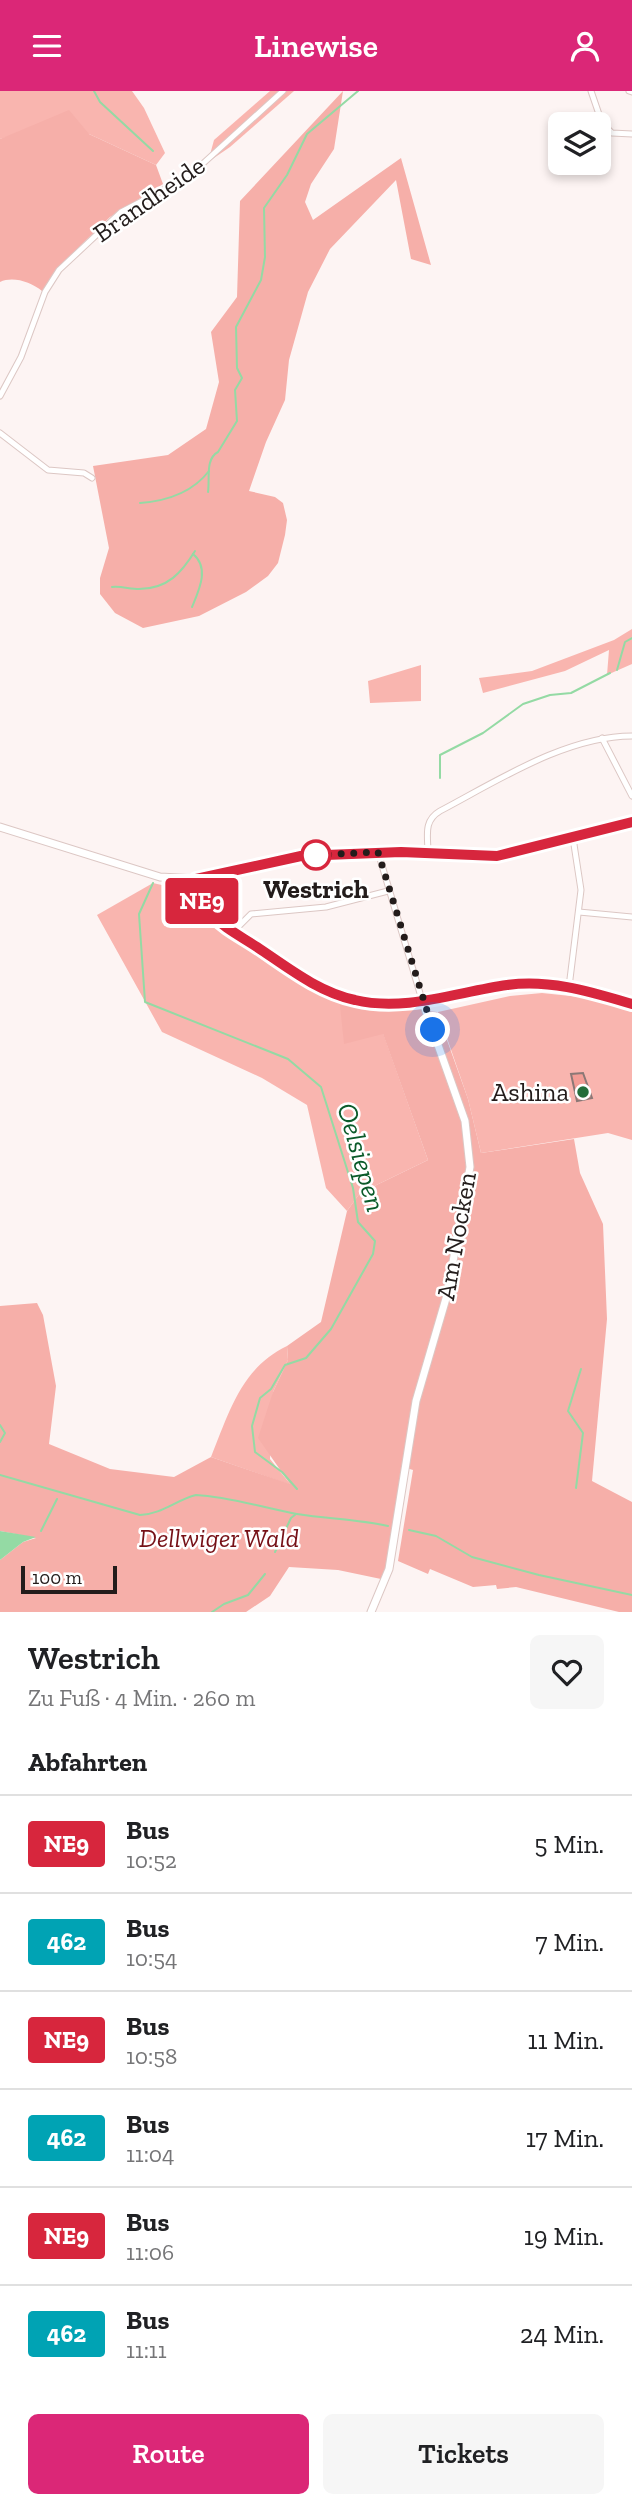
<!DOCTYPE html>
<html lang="de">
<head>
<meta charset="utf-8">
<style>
  :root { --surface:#fff; --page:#f6f6f6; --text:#202124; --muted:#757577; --line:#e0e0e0; --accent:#db2777 }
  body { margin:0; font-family:"Zilla Slab",serif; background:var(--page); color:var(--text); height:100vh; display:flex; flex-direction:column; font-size:26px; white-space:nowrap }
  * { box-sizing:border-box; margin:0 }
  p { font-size:23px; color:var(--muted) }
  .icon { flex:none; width:38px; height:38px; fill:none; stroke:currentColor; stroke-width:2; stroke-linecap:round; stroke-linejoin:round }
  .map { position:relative; height:1521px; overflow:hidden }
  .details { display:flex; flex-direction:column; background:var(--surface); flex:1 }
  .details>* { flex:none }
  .badge { padding:0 14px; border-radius:5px; font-size:24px; line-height:46px }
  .buttons { position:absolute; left:548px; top:21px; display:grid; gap:14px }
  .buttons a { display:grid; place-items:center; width:63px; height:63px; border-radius:10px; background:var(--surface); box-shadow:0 4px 10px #0003; font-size:35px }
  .scale { position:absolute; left:21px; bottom:18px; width:96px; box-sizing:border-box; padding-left:7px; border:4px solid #231c1b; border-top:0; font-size:19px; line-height:24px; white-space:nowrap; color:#231c1b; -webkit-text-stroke:5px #fff; paint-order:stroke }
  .you { position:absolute; width:35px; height:35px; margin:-18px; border:5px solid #fff; border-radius:50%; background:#1a73e8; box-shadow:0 0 0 10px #1a73e833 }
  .map>.badge { position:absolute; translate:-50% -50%; box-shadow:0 0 0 4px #fff }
  h2 { padding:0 28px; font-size:26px; line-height:63px }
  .round { display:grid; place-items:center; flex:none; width:74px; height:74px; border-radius:10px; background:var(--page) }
  .summary { display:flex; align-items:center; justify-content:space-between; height:119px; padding:0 28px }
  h1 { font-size:33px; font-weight:600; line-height:52px }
  .cta { display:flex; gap:14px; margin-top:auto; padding:14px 28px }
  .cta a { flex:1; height:80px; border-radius:10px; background:var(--accent); color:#fff; font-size:28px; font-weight:600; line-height:80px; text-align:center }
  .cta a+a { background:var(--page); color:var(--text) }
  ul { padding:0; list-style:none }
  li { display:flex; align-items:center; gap:21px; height:98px; padding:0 28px; border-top:2px solid var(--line) }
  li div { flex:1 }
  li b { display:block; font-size:26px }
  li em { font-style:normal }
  li .badge { min-width:77px; font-weight:700; text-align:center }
  header { display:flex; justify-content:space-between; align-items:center; height:91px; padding:0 28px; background:var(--accent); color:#fff; font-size:32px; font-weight:600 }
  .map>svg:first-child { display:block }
  .green { fill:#f9b5af }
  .forest { fill:#f6afa9 }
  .water { fill:#94daa4 }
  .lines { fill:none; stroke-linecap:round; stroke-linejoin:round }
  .stream { stroke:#94daa4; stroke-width:2 }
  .building { fill:#f29c95; stroke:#8b7876; stroke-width:2 }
  .street-casing { stroke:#dcc7c4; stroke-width:7 }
  .secondary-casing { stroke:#dcc7c4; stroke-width:9 }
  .street { stroke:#fff; stroke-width:5 }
  .secondary { stroke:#fff; stroke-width:7 }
  .line-casing { stroke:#fff; stroke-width:16 }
  .line { stroke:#d7263d; stroke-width:10 }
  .walk { stroke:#231c1b; stroke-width:7; stroke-dasharray:0 12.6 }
  .stop-dot { fill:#fff; stroke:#d7263d; stroke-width:3.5 }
  .poi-dot { fill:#236d3a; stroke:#fff; stroke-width:2.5 }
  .labels { text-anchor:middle; stroke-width:5; stroke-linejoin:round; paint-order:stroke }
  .street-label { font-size:26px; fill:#231c1b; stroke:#fff }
  .stop-label { font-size:26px; font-weight:bold; fill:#231c1b; stroke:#fff }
  .poi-label { font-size:26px; fill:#231c1b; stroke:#fff; text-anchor:end }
  .park-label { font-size:26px; font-style:italic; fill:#761117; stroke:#fff }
  .water-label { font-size:28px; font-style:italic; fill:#0b5b2a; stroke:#fff }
</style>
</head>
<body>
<header><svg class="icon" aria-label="menu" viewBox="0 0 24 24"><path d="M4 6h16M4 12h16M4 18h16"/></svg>Linewise<svg class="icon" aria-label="person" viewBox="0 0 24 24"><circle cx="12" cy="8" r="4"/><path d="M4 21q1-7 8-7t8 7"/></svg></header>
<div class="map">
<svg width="632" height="1521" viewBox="0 0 632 1521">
  <rect width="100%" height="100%" fill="#fdf4f3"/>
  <g class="green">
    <polygon points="0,0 132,0 144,17 165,62 156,74 89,43 13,44 0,48"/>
    <polygon points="270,0 294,0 230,56 208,71 214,49"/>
    <polygon points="632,538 632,573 607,584 609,559 565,580 483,602 479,587 532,580 614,549"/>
    <polygon points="421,574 421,610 370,612 368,590"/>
    <path d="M153,792C182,799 194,796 210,823L316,894L339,905L383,942L428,1069L360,1102L347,1120L326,1097L307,1014L262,987L162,941L97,824Z"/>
    <polygon points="542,902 580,906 632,919 632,1049 608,1042 481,1062 468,1008 438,921 510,905"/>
    <path d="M287,1255L288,1269L273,1301L270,1368L291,1394L211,1366C229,1322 241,1277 287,1255Z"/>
  </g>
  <g class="forest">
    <polygon points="343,0 334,58 311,93 305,111 313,129 401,67 431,174 411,168 396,89 330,158 308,201 289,269 285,309 266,351 249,400 275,406 283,412 287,429 285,444 278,472 268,485 246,501 199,525 143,537 115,522 100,503 100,487 109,457 93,375 168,364 206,338 219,291 211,241 237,206 240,110"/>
    <path d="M69,19L89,43L156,74L163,93L110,126L75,160L42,200C31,191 13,185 0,191V48Z"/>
    <polygon points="339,905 381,913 422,909 426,920 437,921 468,1008 481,1062 574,1048 580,1082 603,1133 607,1228 592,1390 632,1411 632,1521 619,1521 516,1496 497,1498 496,1494 473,1496 430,1478 428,1483 398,1470 413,1379 403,1376 386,1478 381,1488 338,1479 289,1476 270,1505 246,1521 0,1521 0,1469 23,1451 36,1447 0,1440 0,1215 37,1212 43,1224 56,1295 49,1353 110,1378 174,1386 211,1366 290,1393 258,1347 273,1301 288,1269 287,1255 321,1231 347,1120 360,1102 428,1069 383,943 344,953"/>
  </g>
  <polygon class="water" points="0,1440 36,1446 23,1451 0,1469"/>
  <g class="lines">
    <g class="stream">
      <polyline points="94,0 100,11 153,60"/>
      <path d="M208,401C210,387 205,368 218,361L237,330L235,299L242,287L237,277L236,236L261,189L265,166L264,117L287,84L307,43L358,0"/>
      <path d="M140,412C167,410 192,402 209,380"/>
      <path d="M112,496C121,495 130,498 139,498C168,498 182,481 195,460"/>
      <path d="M192,516C199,499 210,477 193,463"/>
      <polyline points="617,579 625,551 632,547"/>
      <polyline points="440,687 440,664 483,642 523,613 550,604 571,602 610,582"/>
      <polyline points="153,792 139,823 145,911 288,968 321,996 353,1097 358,1131 375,1150 373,1163 331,1238 306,1267 285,1274 271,1298 260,1307 252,1335 255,1361 282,1381 297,1398"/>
      <polyline points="0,1334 5,1342 0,1351"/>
      <path d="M0,1384L140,1424C162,1423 176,1409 196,1404C231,1406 264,1417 297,1423C328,1428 357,1428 388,1435"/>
      <polyline points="576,1397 583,1342 568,1320 581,1278"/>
      <polyline points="409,1439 436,1445 472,1466 539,1484 632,1504"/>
      <polyline points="41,1440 57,1408"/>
      <polyline points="275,1461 291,1427 296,1423"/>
      <polyline points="212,1521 224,1513 248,1504 265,1483"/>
    </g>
  </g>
  <polygon class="building" points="583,982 592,1007 577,1010 571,983"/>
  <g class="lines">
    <defs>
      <g id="street">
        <polyline points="591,0 602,32 612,42 632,43"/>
        <polyline points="629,0 632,1"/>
        <polyline points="0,305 21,266 45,201 59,179 121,121 171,95 198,77 283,0"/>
        <polyline points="0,342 48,379 84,382 92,387"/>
        <polyline points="602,647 632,705"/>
        <polyline points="378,761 422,909"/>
        <path d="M428,762C428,745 423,730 440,720C497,690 566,645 632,645"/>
        <path d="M196,788C207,830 223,834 257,856C287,876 318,901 354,909C408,921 459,898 512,894C554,890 592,902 632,913"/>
        <polyline points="579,821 632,826"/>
        <polyline points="233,841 251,823 326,816 388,800"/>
        <polyline points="569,896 581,799 573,747"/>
      </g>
      <g id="secondary">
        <polyline points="0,736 160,786 196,788 283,768 316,764 401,761 497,765 632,731"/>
        <polyline points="371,1521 389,1478 416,1310 447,1204 470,1076 465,1030 422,909"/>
      </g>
    </defs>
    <use href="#street" class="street-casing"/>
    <use href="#secondary" class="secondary-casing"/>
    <use href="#street" class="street"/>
    <use href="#secondary" class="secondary"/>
  </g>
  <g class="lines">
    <defs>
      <path id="line" d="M632,731L497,765L401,761L301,765L196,788C207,830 223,834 257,856C287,876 318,901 355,909C405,921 457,901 507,894C550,888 591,901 632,913"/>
    </defs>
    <use href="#line" class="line-casing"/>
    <use href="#line" class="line"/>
    <polyline class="walk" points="316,764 378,761 433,939"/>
  </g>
  <circle class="stop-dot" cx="316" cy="764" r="14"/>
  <circle class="poi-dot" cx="583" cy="1001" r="7"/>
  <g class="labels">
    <g class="street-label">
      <text transform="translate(149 108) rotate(-35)" y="9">Brandheide</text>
      <text transform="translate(456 1145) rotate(-80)" y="9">Am Nocken</text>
    </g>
    <g class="stop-label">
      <text x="316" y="807">Westrich</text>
    </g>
    <g class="poi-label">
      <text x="569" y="1010">Ashina</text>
    </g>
    <g class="park-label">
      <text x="219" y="1456">Dellwiger Wald</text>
    </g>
    <g class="water-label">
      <text transform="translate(362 1066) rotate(74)" y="10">Oelsiepen</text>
    </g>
  </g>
</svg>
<div class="buttons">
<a><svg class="icon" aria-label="layers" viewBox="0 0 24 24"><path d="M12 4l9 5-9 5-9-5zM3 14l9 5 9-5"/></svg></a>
</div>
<div class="scale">100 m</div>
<div class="you" style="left:433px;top:939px"></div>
<b class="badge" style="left:202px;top:810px;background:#d7263d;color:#fff">NE9</b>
</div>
<section class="details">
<div class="summary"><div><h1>Westrich</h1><p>Zu Fuß · 4 Min. · 260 m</p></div><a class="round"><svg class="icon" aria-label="heart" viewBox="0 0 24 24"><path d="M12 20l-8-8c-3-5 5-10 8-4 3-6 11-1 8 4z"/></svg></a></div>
<h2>Abfahrten</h2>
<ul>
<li><span class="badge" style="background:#d7263d;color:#fff">NE9</span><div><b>Bus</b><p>10:52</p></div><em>5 Min.</em></li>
<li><span class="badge" style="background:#00a3b4;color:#fff">462</span><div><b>Bus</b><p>10:54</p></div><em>7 Min.</em></li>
<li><span class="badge" style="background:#d7263d;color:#fff">NE9</span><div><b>Bus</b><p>10:58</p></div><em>11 Min.</em></li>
<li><span class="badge" style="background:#00a3b4;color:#fff">462</span><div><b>Bus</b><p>11:04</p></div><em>17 Min.</em></li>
<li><span class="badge" style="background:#d7263d;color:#fff">NE9</span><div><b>Bus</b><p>11:06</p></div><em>19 Min.</em></li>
<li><span class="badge" style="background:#00a3b4;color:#fff">462</span><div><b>Bus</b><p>11:11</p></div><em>24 Min.</em></li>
</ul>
<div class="cta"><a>Route</a><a>Tickets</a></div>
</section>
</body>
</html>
